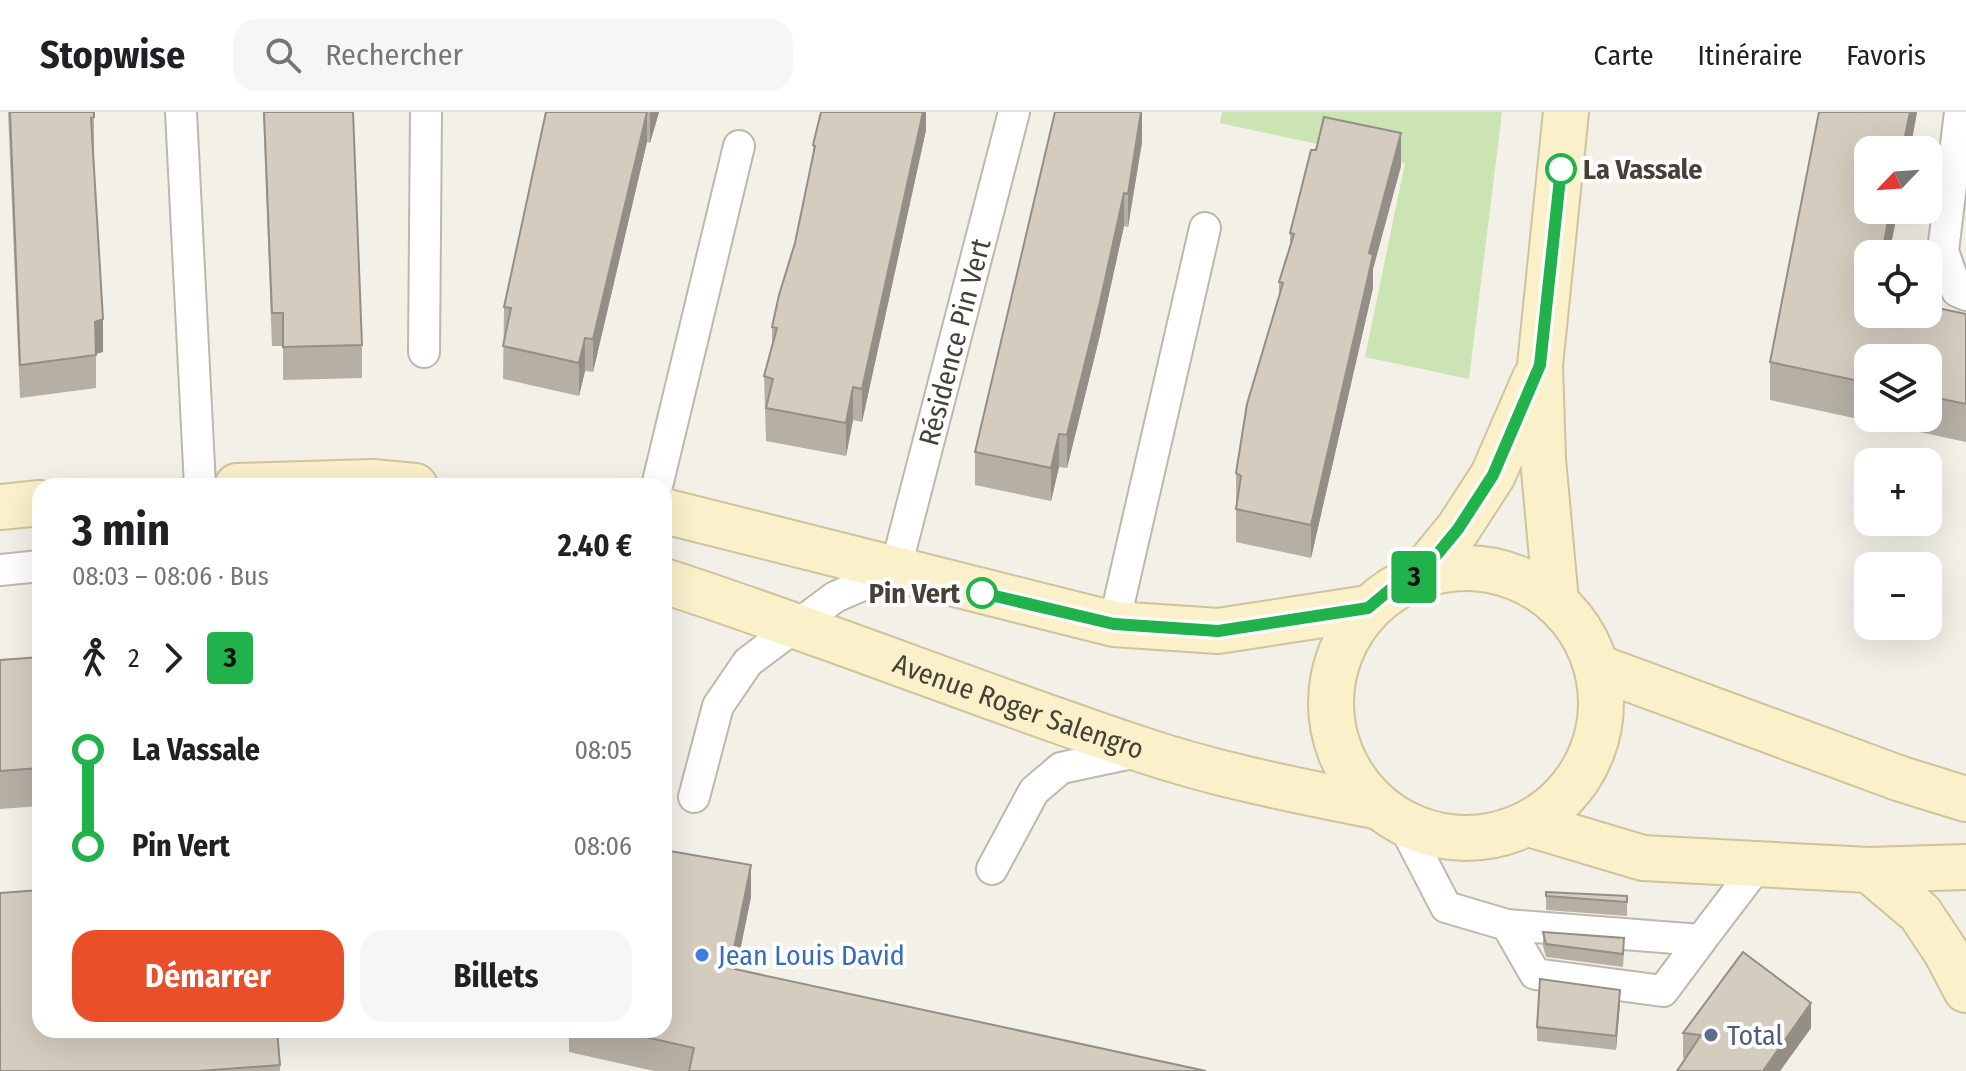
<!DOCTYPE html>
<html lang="fr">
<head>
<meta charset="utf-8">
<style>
  :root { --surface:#fff; --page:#f6f6f6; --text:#202124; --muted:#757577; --line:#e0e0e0; --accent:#e94f29 }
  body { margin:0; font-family:"Fira Sans Condensed",sans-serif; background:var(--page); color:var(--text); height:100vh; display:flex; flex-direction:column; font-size:30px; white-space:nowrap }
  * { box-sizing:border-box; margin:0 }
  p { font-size:26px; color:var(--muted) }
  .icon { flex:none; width:44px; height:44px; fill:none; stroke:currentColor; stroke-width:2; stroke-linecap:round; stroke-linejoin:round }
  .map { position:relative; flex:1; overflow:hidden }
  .sheet { position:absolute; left:32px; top:366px; width:640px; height:560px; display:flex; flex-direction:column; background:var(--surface); border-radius:24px; box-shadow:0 8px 32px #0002 }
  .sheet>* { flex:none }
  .badge { padding:0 16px; border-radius:6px; font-size:28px; line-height:52px }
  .needle { width:52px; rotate:245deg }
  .controls { position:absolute; left:1854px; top:24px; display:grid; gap:16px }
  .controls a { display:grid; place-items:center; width:88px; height:88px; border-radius:16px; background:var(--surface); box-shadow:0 8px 32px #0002; font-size:40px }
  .map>.badge { position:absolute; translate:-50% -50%; box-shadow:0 0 0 4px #fff }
  .legs { display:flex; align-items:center; gap:12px; height:88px; padding:0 40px; font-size:26px }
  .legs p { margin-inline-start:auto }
  .headline { display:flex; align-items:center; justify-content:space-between; height:136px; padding:0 40px }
  h1 { font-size:44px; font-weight:700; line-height:60px }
  .cta { display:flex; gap:16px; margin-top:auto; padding:16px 40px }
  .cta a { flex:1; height:92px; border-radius:24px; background:var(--accent); color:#fff; font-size:32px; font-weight:700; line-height:92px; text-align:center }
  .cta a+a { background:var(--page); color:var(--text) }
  ul { padding:0 40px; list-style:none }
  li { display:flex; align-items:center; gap:28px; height:96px; font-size:30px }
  li i { display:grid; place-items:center; width:12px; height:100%; margin:0 10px; background:currentColor }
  li i::after { content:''; width:20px; height:20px; margin:-10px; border:6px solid; border-radius:50%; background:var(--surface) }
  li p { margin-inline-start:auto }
  li:first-child i { background:linear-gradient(#0000 50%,currentColor 0) }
  li:last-child i { background:linear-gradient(currentColor 50%,#0000 0) }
  header { display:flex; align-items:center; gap:48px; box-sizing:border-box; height:112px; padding:0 40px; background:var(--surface); border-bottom:2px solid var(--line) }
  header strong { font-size:38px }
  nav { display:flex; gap:44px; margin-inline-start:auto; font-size:28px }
  .search { width:560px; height:72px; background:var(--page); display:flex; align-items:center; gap:20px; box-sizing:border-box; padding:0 28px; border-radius:24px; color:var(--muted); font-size:30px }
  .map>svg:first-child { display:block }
  .green { fill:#cce4b4 }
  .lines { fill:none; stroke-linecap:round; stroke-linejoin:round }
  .lane-casing { stroke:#beb8ac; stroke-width:34 }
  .secondary-casing { stroke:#cfc49b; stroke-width:48 }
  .lane { stroke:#fff; stroke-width:30 }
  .secondary { stroke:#faf1cb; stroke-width:44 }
  .wall { fill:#b6afa4; fill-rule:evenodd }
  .shaded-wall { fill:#948f86 }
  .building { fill:#d4ccbf; stroke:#948f86; stroke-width:2 }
  .line-1-casing { stroke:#fff; stroke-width:18 }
  .line-1 { stroke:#22b24c; stroke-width:12 }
  .stop-1-dot { fill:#fff; stroke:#22b24c; stroke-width:4 }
  .shop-dot { fill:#3f7fe0; stroke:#fff; stroke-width:3 }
  .service-dot { fill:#5c6f8a; stroke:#fff; stroke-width:3 }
  .labels { text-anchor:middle; stroke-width:8; stroke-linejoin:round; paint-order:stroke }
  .stop-label { font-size:28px; font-weight:bold; fill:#464137; stroke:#fff; text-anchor:start }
  .street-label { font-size:28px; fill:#464137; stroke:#fff }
  .shop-label { font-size:28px; fill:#366cbe; stroke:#fff; text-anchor:start }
  .service-label { font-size:28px; fill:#4e5e75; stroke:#fff; text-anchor:start }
</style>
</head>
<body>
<header>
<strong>Stopwise</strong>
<div class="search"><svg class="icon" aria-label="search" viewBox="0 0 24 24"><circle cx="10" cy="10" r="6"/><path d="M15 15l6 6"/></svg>Rechercher</div>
<nav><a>Carte</a><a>Itinéraire</a><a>Favoris</a></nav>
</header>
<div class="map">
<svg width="1966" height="959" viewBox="0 0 1966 959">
  <rect width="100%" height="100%" fill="#f3f0e8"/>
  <polygon class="green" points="1222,0 1502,0 1469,267 1365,245 1405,51 1220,11"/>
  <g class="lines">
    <defs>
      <g id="lane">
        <polyline points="181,0 200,374"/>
        <polyline points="1960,0 1943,139 1957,179 1966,183"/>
        <polyline points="424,240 426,0"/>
        <polyline points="657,374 739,34"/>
        <polyline points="0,458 40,454"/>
        <polyline points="1114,512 1205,116"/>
        <path id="s1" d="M694,685L718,594L748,550L835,485L895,459L1014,0"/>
        <polyline points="1403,712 1446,795 1507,813 1701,828 1759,752"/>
        <polyline points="992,757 1034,679 1061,656 1141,639"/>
        <polyline points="1507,813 1535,862 1663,879 1701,828"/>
      </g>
      <g id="secondary">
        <polyline points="237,374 372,370 415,374"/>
        <polyline points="0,395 40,391"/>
        <polyline points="664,399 1114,512 1218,519 1368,496"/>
        <circle cx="1466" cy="591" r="135"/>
        <polyline points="1421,462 1458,417 1493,363 1535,266"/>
        <path id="s2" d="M664,469C825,521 983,585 1143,638C1220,664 1300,679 1379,695"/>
        <polyline points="1556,490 1543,347 1540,253 1566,0"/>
        <polyline points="1597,555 1901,667 1966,687"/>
        <polyline points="1529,712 1643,746 1869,758 1966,755"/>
        <polyline points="1869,758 1920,801 1946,840 1966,878"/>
      </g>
    </defs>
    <use href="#lane" class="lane-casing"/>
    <use href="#secondary" class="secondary-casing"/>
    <use href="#lane" class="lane"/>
    <use href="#secondary" class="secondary"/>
  </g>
  <g class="wall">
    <polygon points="8,0 94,0 94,38 93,38 103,240 96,242 96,276 20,286"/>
    <polygon points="263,0 353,0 362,233 362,266 283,268 283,234 272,234"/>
    <polygon points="546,0 659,0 650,31 647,30 593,260 585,259 579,284 503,267 504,195"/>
    <polygon points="926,0 926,18 862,310 853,308 846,344 766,329 764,264 772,232 772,215 795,131 813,47 813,33"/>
    <polygon points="1142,0 1142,30 1128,115 1124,114 1100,223 1067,356 1059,355 1051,389 975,373 975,340"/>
    <path d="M1819,0H1917L1910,38H1868V98H1898L1889,142H1868V202H1966V330L1770,288V250ZM1868,246H1928V306H1868Z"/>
    <polygon points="1401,54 1373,157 1373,176 1311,446 1236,430 1236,361 1279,185 1279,170 1290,135 1290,121"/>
    <polygon points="40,545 40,694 0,697 0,548"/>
    <polygon points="1546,780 1627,784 1627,804 1546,798"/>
    <polygon points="751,785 736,858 1206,959 654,959 569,940 569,918 664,918"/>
    <polygon points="1543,820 1624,840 1623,855 1546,845 1543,834"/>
    <polygon points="1620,891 1616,938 1537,929 1537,915"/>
    <polygon points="1811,916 1780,959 1677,959 1686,946 1683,946 1683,921"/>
    <polygon points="280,953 280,959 0,959"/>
  </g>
  <g class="shaded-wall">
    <polygon points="647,0 647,30 593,260 593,227"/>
    <polygon points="650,0 659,0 650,31"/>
    <polygon points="921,0 926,0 926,18 862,310 862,277"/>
    <polygon points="1135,0 1142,0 1142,30 1128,115 1128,82"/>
    <polygon points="1910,0 1917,0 1910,38 1902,38"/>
    <polygon points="1401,21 1401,54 1373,157 1373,176 1311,446 1311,413 1369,141"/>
    <polygon points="1124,81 1124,114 1100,223 1067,356 1067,323"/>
    <polygon points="1890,98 1898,98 1889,142 1882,142"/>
    <polygon points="103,207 103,240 95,242 95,210"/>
    <polygon points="585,226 585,259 579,284 579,251"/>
    <polygon points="853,275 853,308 846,344 846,311"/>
    <polygon points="1059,322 1059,355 1051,389 1051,356"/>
    <polygon points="751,753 751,785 730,888 730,856"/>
    <polygon points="1620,878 1620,891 1616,938 1616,924"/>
    <polygon points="1811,891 1811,916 1780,959 1763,959"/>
  </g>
  <g class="building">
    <polygon points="10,0 94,0 94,5 91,6 103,207 95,210 96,243 20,253"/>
    <polygon points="264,0 353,0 362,233 283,235 283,201 272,201"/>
    <polygon points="546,0 647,0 593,227 585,226 579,251 503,234 511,196 504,195"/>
    <polygon points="821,0 923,0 862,277 853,275 846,311 766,296 773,267 764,264 777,216 772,215 779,183 795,131 815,34 813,33"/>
    <polygon points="1055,0 1141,0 1128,82 1124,81 1100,190 1067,323 1059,322 1051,356 975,340"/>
    <polygon points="1819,0 1910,0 1902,38 1868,38 1868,98 1890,98 1882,142 1868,142 1868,202 1928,202 1928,194 1966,202 1966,292 1928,284 1928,246 1868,246 1868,271 1770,250"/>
    <polygon points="1324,5 1401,21 1369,141 1373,143 1311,413 1236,397 1241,364 1236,361 1247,292 1283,171 1279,170 1294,122 1290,121 1311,38 1316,38"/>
    <polygon points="40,545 40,656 0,659 0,548"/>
    <polygon points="664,738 751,753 730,856 1206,959 689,959 694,936 614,918 664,918"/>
    <polygon points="40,778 40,918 277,918 280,953 199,959 0,959 0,781"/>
    <polygon points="1546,780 1627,784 1627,790 1546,784"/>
    <polygon points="1543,820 1624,826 1623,842 1546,832"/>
    <polygon points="1743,840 1811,891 1763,959 1677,959 1701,923 1683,921"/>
    <polygon points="1540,867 1620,878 1616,924 1537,915"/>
  </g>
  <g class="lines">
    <defs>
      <polyline id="line-1" points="982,481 1114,512 1218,519 1368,496 1392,476 1421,462 1458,417 1493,363 1540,253 1561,57"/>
    </defs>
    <use href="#line-1" class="line-1-casing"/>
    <use href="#line-1" class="line-1"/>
  </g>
  <g class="stop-1-dot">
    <circle cx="1561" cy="57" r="14"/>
    <circle cx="982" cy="481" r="14"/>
  </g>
  <circle class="shop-dot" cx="702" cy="843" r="8"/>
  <circle class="service-dot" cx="1711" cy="923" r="8"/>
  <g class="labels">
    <g class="stop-label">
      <text x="1583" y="67">La Vassale</text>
      <text x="960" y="491" text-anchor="end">Pin Vert</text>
    </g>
    <g class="street-label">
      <text dy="10" stroke="none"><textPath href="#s1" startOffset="558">Résidence Pin Vert</textPath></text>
      <text dy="10" stroke="none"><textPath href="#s2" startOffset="376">Avenue Roger Salengro</textPath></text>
    </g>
    <g class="shop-label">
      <text x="718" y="853">Jean Louis David</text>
    </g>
    <g class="service-label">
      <text x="1727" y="933">Total</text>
    </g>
  </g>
</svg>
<div class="controls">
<a><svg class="needle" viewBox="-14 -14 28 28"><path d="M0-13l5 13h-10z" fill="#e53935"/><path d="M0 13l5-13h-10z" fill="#757577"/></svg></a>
<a><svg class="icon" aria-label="locate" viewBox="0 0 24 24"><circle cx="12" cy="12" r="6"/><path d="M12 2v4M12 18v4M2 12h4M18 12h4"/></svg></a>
<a><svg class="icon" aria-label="layers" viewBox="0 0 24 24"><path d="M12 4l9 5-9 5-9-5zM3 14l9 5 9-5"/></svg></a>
<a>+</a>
<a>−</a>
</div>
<b class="badge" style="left:1414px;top:465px;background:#22b24c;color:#111">3</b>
<section class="sheet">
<div class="headline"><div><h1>3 min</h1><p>08:03 – 08:06 · Bus</p></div><b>2.40 €</b></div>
<div class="legs"><svg class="icon" aria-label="walk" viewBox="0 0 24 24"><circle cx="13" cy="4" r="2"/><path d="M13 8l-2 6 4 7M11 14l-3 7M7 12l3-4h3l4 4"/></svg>2<svg class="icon" aria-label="forward" viewBox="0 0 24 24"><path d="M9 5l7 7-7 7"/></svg><b class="badge" style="background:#22b24c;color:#111">3</b></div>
<ul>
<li><i style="color:#22b24c"></i><b>La Vassale</b><p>08:05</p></li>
<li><i style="color:#22b24c"></i><b>Pin Vert</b><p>08:06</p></li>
</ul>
<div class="cta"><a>Démarrer</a><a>Billets</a></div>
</section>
</div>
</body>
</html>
